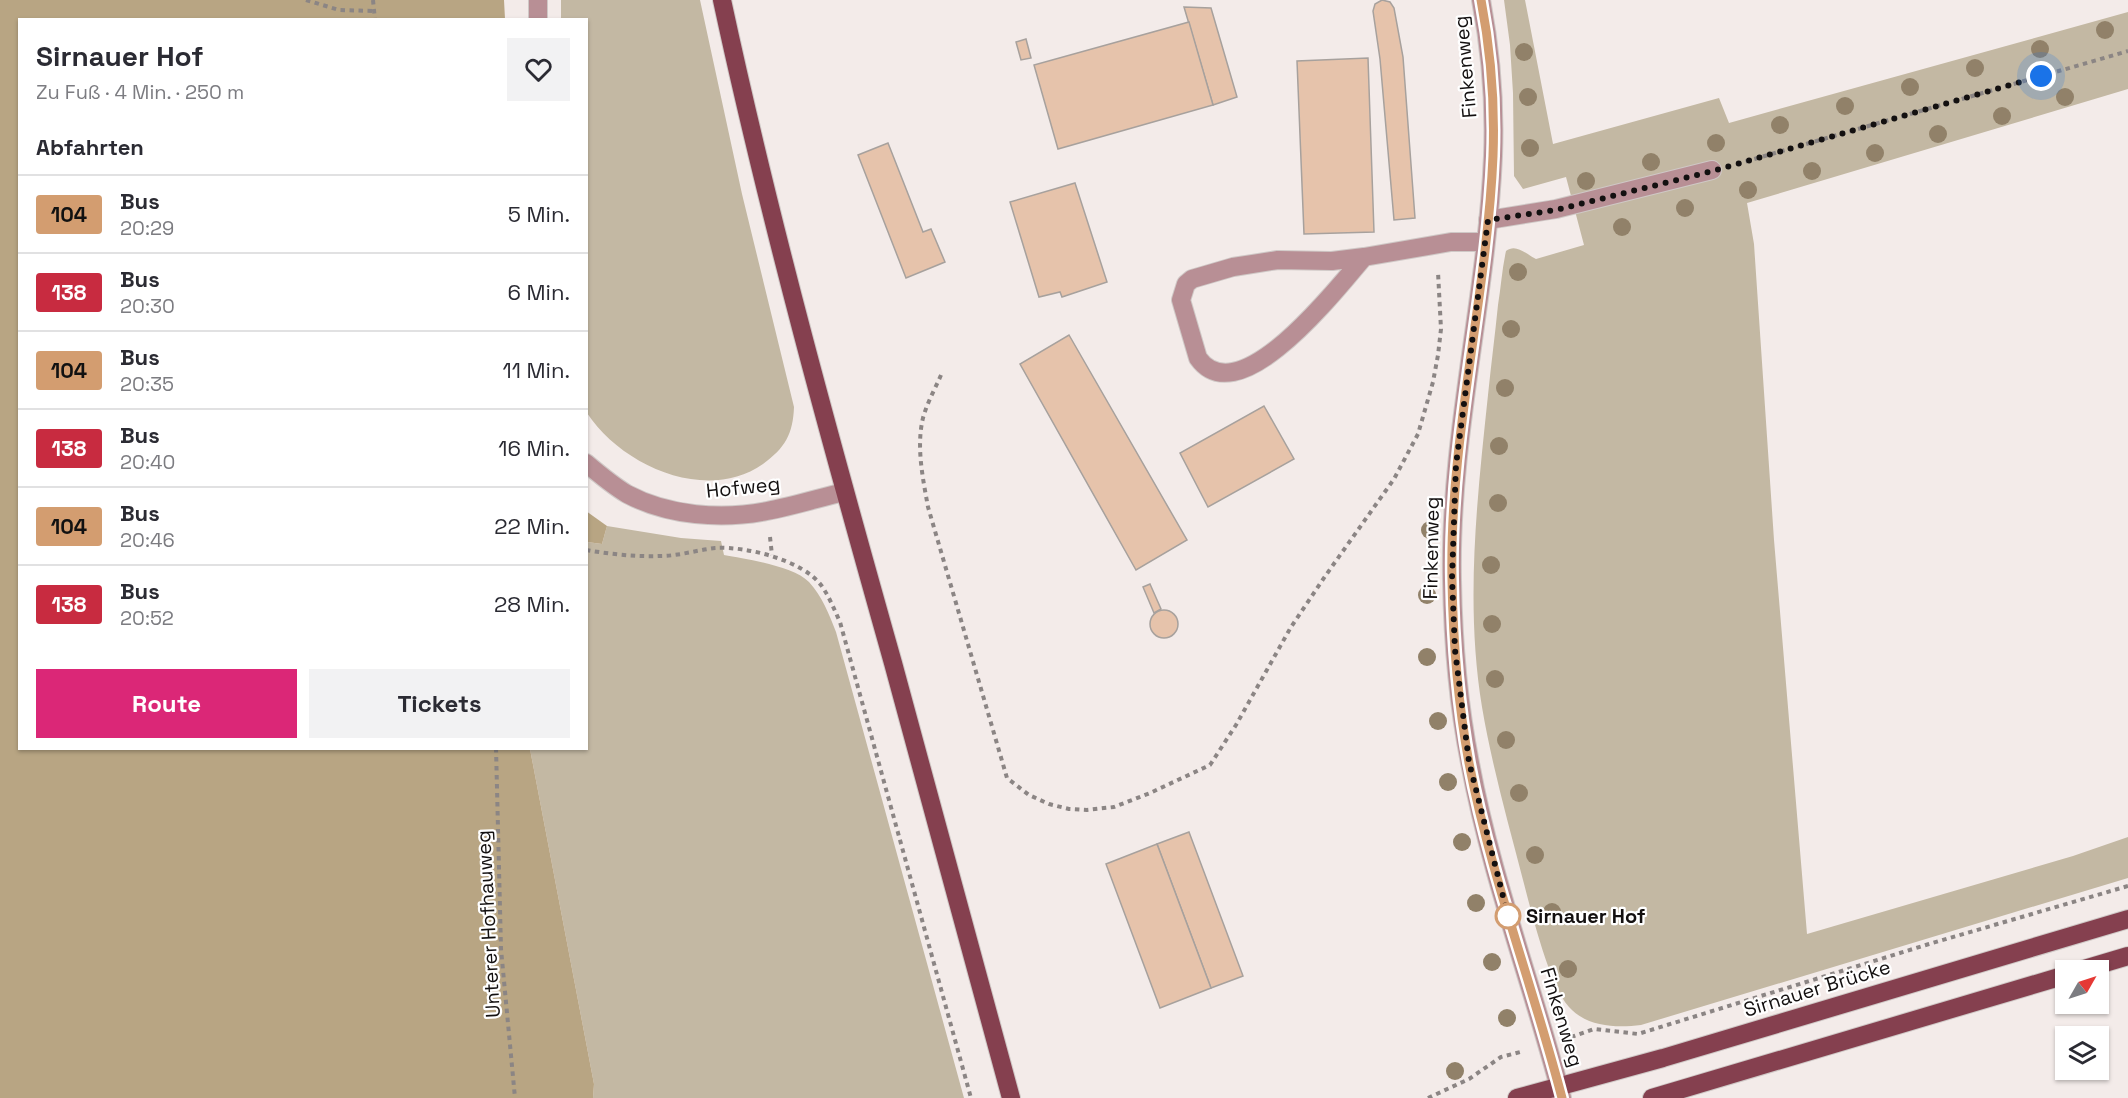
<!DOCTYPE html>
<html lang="de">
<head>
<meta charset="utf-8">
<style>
  :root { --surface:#fff; --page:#f2f2f3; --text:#2b2b33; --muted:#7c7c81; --line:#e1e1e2; --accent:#db2777 }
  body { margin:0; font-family:"Space Grotesk",sans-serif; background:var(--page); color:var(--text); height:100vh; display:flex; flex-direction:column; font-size:22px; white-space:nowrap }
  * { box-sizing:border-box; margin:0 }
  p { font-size:20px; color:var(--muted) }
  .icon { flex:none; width:33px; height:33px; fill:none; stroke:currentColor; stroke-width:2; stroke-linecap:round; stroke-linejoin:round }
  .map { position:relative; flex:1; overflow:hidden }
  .drawer { position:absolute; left:18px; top:18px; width:570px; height:732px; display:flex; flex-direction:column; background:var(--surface); border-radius:0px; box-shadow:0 2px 4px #0004 }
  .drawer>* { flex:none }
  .badge { padding:0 12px; border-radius:4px; font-size:21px; line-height:39px }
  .needle { width:39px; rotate:51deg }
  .controls { position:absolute; left:2055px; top:960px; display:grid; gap:12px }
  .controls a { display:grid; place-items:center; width:54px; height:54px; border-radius:0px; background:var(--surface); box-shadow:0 2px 4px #0004; font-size:30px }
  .you { position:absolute; width:30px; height:30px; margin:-15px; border:4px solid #fff; border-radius:50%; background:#1a73e8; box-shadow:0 0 0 9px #1a73e833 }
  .map>.badge { position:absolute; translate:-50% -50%; box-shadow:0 0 0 3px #fff }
  h2 { padding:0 18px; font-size:22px; line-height:54px }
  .round { display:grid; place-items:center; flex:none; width:63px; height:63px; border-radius:0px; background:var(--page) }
  .summary { display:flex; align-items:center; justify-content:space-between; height:102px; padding:0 18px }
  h1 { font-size:28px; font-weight:600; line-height:45px }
  .action { display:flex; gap:12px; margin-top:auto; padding:12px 18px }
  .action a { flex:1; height:69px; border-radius:0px; background:var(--accent); color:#fff; font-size:24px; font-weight:600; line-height:69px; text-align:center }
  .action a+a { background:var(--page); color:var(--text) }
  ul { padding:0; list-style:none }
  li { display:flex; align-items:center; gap:18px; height:78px; padding:0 18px; border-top:2px solid var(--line) }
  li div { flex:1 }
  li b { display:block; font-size:22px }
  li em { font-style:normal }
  li .badge { min-width:66px; font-weight:700; text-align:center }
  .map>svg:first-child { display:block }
  .green { fill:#c3b8a3 }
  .forest { fill:#b8a583 }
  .building { fill:#e6c3ab; stroke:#a7a19d; stroke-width:1.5 }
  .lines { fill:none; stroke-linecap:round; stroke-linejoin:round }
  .minor-casing { stroke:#cfc8c6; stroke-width:20 }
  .major-casing { stroke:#cfc8c6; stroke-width:20 }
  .path { stroke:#8b8584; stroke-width:4; stroke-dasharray:4.5 4.5; stroke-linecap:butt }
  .minor { stroke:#b88f95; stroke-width:18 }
  .major { stroke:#85404f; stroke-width:18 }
  .tree { fill:#918169 }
  .line-casing { stroke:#fff; stroke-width:14 }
  .line { stroke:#d39d70; stroke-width:9 }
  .walk { stroke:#131010; stroke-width:6; stroke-dasharray:0 10.8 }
  .stop-dot { fill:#fff; stroke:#d39d70; stroke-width:3 }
  .labels { text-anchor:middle; stroke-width:4.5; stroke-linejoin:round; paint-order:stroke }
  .street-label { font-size:20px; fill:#131010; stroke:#fff }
  .stop-label { font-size:20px; font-weight:bold; fill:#131010; stroke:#fff; text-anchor:start }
</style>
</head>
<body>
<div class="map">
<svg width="2128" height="1098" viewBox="0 0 2128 1098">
  <rect width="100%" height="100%" fill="#f3ebe9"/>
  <g class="green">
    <path d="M561,0H700L742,194L794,407C793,434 785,448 763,464C706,504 621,465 587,413L586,20L561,19Z"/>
    <path d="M1504,0H1525L1553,144L1719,98L1729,123L2128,12V89L1747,203L1754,244L1774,540L1807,934L2073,856L2128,837V878L1641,1025C1616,1028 1587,1027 1569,1007C1549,985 1531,910 1523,880C1508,822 1492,766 1482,707C1465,604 1477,499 1488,395C1491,365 1495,335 1498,305C1501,287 1502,269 1506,251C1516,243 1526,254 1536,259L1584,245L1566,177L1523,189L1514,176L1513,93L1510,45Z"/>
    <path d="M607,526L681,538L721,541L724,555C746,559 793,566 809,582C822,596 829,614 836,632L964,1098H593L594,1084L530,749L586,748L587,542L602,544Z"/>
  </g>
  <g class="forest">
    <polygon points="0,0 504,0 505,19 20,20 20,748 530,749 594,1084 593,1098 0,1098"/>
    <polygon points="586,511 607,526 602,544 587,542"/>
  </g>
  <g class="building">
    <polygon points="1382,0 1390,2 1394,8 1403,57 1415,218 1394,220 1380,59 1373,11 1375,4"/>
    <polygon points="1184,7 1211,8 1237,97 1213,105"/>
    <polygon points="1189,22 1213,105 1058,149 1034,65"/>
    <polygon points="1026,39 1031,58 1021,60 1016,42"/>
    <polygon points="1368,58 1374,232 1304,234 1297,61"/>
    <polygon points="888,143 923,232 931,229 945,262 906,278 858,155"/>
    <polygon points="1075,183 1107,282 1062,297 1060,292 1039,297 1010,202"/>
    <polygon points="1069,335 1187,540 1136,570 1020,364"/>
    <polygon points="1264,406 1294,459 1208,507 1180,453"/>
    <polygon points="1150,584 1161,609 1154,613 1143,587"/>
    <circle cx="1164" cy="624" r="14"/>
    <polygon points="1189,832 1243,976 1211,988 1157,844"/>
    <polygon points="1157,844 1211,988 1160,1008 1106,864"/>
  </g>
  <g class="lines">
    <defs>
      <g id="minor">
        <polyline points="538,0 538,20"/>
        <path d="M1481,0C1491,52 1495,104 1493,156C1487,298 1449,437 1452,580C1453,641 1458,703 1470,763C1491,877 1533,986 1562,1098"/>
        <polyline points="1488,220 1556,209 1712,170"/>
        <path d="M1364,257C1338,287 1239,416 1198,358L1181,300L1186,284L1192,279L1233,267L1278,260L1332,261L1364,257L1451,242H1485"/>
        <path d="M586,463C599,474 612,485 627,494C668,516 722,520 767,511C793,506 819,498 844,492"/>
      </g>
      <g id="major">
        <path d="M722,0C770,223 831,443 893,663C933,808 972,953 1011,1098"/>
        <polyline points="2081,970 2128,956"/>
        <polyline points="1517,1098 1663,1058 2128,919"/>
        <polyline points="1652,1098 2066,975"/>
      </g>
    </defs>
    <use href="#minor" class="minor-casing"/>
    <use href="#major" class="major-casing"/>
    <g class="path">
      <polyline points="306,0 339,10 374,11"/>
      <polyline points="373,0 375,20"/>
      <polyline points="1737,164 2128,51"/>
      <path d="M941,375C935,389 927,403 923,418C916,447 923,479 928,507L1007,778L1029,795L1049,804L1069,809L1087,810L1114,807L1150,793L1210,765L1236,725L1291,627L1326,575L1394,479L1418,434L1433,382L1438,355L1441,329L1438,272"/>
      <polyline points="770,537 772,555"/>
      <path d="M586,550C610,554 636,557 660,556C679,556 697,550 715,548C746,546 802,560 821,585C829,596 834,609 840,622L971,1098"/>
      <polyline points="496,748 501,949 515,1098"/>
      <polyline points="1571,1037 1594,1029 1638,1034 1929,944 2128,886"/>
      <polyline points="1428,1098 1469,1079 1501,1057 1524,1051"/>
    </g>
    <use href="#minor" class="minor"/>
    <use href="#major" class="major"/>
  </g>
  <g class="tree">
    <circle cx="2105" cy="30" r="9"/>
    <circle cx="2040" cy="49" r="9"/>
    <circle cx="1524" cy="52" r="9"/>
    <circle cx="1975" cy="68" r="9"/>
    <circle cx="1910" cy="87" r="9"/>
    <circle cx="1528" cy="97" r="9"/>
    <circle cx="2065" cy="97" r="9"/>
    <circle cx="1845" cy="106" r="9"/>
    <circle cx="2002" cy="116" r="9"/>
    <circle cx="1780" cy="125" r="9"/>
    <circle cx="1938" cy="134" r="9"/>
    <circle cx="1716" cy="143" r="9"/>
    <circle cx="1530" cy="148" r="9"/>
    <circle cx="1875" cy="153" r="9"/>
    <circle cx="1651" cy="162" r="9"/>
    <circle cx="1812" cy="171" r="9"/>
    <circle cx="1586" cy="181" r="9"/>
    <circle cx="1748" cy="190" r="9"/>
    <circle cx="1685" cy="208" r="9"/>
    <circle cx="1622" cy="227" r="9"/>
    <circle cx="1518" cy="272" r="9"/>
    <circle cx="1511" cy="329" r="9"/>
    <circle cx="1505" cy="388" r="9"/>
    <circle cx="1499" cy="446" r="9"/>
    <circle cx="1498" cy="503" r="9"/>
    <circle cx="1430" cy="530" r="9"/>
    <circle cx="1491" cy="565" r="9"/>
    <circle cx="1427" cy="595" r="9"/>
    <circle cx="1492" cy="624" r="9"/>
    <circle cx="1427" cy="657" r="9"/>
    <circle cx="1495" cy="679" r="9"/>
    <circle cx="1438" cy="721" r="9"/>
    <circle cx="1506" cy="740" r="9"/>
    <circle cx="1448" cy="782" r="9"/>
    <circle cx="1519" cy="793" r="9"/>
    <circle cx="1462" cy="842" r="9"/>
    <circle cx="1535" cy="855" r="9"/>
    <circle cx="1476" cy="903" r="9"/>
    <circle cx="1552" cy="912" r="9"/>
    <circle cx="1492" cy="962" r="9"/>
    <circle cx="1568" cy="969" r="9"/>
    <circle cx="1507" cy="1018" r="9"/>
    <circle cx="1455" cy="1071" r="9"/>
  </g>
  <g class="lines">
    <defs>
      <path id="line" d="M1481,0C1491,52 1495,103 1493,156C1487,298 1449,437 1452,580C1453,641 1458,703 1469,763C1491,877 1533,986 1562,1098"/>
    </defs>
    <use href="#line" class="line-casing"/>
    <use href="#line" class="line"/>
    <polyline class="walk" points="1508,916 1469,762 1455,650 1452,578 1456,465 1488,220 1556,210 1713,171 2041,76"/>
  </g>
  <circle class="stop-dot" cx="1508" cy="916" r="12"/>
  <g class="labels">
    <g class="street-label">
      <text transform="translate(1465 67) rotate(-95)" y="7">Finkenweg</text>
      <text transform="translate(743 487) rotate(-6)" y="7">Hofweg</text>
      <text transform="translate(1431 548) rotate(-89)" y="7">Finkenweg</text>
      <text transform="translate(488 924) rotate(-93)" y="7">Unterer Hofhauweg</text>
      <text transform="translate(1817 988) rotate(-17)" y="7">Sirnauer Brücke</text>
      <text transform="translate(1562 1017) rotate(73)" y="7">Finkenweg</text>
    </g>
    <g class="stop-label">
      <text x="1526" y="923">Sirnauer Hof</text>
    </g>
  </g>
</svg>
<div class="controls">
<a><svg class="needle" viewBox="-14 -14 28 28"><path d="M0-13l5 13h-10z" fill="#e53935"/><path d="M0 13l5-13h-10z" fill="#7c7c81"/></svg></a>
<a><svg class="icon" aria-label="layers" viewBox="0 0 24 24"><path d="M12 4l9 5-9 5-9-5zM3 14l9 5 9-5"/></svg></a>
</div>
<div class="you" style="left:2041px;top:76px"></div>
<section class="drawer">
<div class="summary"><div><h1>Sirnauer Hof</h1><p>Zu Fuß · 4 Min. · 250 m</p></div><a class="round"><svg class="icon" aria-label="heart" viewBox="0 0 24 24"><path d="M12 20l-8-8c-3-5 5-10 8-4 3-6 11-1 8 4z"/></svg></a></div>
<h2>Abfahrten</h2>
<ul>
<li><span class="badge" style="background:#d39d70;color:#111">104</span><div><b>Bus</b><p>20:29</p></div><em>5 Min.</em></li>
<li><span class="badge" style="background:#c82b40;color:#fff">138</span><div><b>Bus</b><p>20:30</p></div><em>6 Min.</em></li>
<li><span class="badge" style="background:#d39d70;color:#111">104</span><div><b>Bus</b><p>20:35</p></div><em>11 Min.</em></li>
<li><span class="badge" style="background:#c82b40;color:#fff">138</span><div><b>Bus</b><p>20:40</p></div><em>16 Min.</em></li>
<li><span class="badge" style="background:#d39d70;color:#111">104</span><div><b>Bus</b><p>20:46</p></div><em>22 Min.</em></li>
<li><span class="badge" style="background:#c82b40;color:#fff">138</span><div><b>Bus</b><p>20:52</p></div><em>28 Min.</em></li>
</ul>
<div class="action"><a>Route</a><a>Tickets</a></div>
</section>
</div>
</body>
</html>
